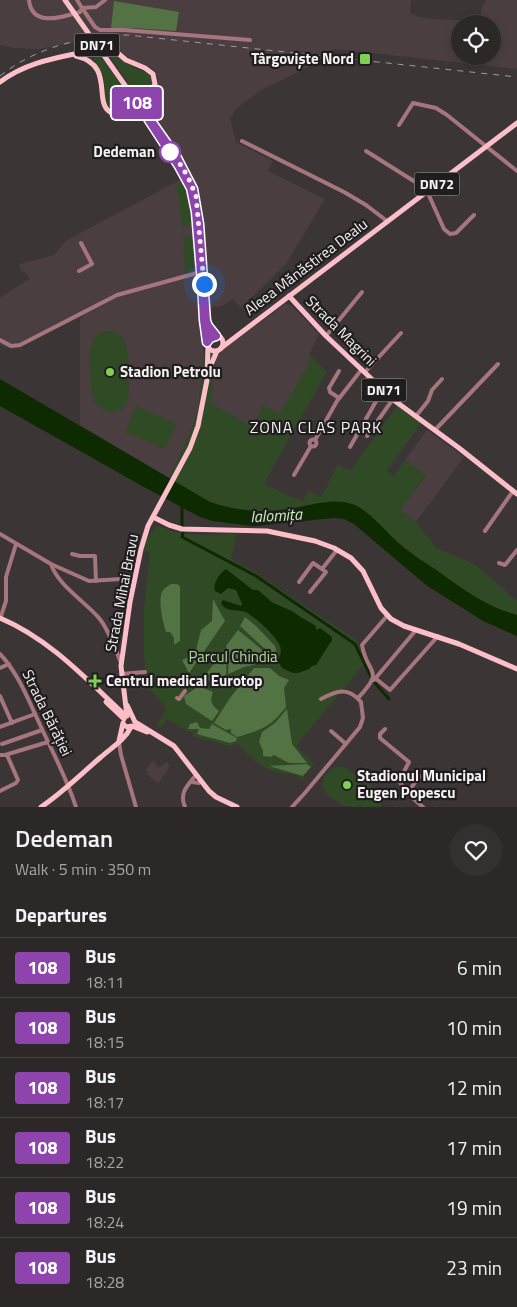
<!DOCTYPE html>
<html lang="en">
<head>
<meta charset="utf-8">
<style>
  :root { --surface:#2c2828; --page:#343030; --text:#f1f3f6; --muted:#a6a6a8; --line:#484445 }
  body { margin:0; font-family:"Titillium Web",sans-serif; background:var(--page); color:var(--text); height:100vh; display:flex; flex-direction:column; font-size:19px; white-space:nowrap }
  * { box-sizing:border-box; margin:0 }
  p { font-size:16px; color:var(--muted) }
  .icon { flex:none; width:28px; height:28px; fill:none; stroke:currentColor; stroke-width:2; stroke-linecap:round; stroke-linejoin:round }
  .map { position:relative; height:807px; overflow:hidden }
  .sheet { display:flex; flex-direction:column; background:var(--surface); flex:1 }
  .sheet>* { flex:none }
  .badge { padding:0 10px; border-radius:4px; font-size:18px; line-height:32px }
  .buttons { position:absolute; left:451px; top:15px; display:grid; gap:10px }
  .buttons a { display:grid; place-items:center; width:50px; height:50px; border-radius:50%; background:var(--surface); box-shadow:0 2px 8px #0003,0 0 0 1px var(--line); font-size:25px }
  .you { position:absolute; width:25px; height:25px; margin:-12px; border:4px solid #fff; border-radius:50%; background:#1a73e8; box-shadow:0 0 0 8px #1a73e833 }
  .map>.badge { position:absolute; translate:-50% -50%; box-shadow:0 0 0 2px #fff }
  h2 { padding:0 15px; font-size:19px; line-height:45px }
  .round { display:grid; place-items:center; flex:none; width:52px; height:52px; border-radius:26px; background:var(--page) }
  .headline { display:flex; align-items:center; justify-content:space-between; height:85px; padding:0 15px }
  h1 { font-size:24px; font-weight:600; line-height:38px }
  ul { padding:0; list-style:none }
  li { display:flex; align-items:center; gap:15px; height:60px; padding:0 15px; border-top:1px solid var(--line) }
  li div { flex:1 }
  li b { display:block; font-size:19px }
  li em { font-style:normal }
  li .badge { min-width:55px; font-weight:700; text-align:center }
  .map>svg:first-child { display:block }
  .built { fill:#4a3e40; fill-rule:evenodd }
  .green { fill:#314a26 }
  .forest { fill:#547345 }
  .water { fill:#0e2a00 }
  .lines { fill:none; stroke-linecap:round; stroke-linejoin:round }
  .canal { stroke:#0e2a00; stroke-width:3 }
  .minor { stroke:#a6757d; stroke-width:4 }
  .major { stroke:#fcbfc9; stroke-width:5 }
  .rail { stroke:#a09b9c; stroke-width:1; stroke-dasharray:6 6; stroke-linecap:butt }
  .major-bridge { stroke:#fcbfc9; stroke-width:5 }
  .line-casing { stroke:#fff; stroke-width:11 }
  .line { stroke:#8e44ad; stroke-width:8 }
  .walk { stroke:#f6f2f3; stroke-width:5; stroke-dasharray:0 9 }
  .poi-dot { fill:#7fd052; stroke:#201d1e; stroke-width:2 }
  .stop-dot { fill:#fff; stroke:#8e44ad; stroke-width:2.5 }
  .labels { text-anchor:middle; stroke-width:4.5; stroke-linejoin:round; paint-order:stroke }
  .shield { fill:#201d1e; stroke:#b6b2b3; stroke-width:1 }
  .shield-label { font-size:14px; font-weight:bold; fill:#f6f2f3 }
  .poi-label { font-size:15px; font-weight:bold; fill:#f6f2f3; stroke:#201d1e; text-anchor:start }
  .stop-label { font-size:15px; font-weight:bold; fill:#f6f2f3; stroke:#201d1e; text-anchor:end }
  .street-label { font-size:15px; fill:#f6f2f3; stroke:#201d1e }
  .park-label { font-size:15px; fill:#acdd96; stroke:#201d1e }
  .neighbourhood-label { font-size:16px; letter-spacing:1px; fill:#f6f2f3; stroke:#201d1e }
  .water-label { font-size:16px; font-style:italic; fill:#c4f6ad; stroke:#201d1e }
</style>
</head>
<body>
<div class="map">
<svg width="517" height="807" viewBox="0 0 517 807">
  <rect width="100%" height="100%" fill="#3b3536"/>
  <g class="built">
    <path d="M0,0H411L410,13L419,17L434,19L480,21L482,6L486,0H517V69L335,49L315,64L261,90L237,108L230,118L236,142L273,161L268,171L325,199L286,264L241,308L233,299L222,306L200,308L204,357L198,410L191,432L169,478L80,425V319L84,315L19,348L12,349L0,345V298L29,279L27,274L21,270L19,264L54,255L67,240L182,179L160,142L165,139L145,108L156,92L158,78L155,71L150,67L134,61L116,48L114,39H98L38,49L14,48L0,45ZM460,24H492V56H460Z"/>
    <polygon points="285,304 291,305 319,334 309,355 309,365 280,415 252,427 210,404 216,359 222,350"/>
    <polygon points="427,430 464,457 416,522 400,510 426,476 405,460"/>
    <polygon points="155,759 156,759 154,762 158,768 167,762 170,766 158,783 151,778 145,770"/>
  </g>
  <g class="green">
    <path d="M106,51H112C118,56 124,62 131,66C144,74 159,70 149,91L139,93L134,90Z"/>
    <path d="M98,53L131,98L132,101C125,111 115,115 106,104L104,78L94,60V57Z"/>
    <polygon points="183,183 189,202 193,224 182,226 179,198 175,186"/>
    <polygon points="193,235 194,271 187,273 185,272 183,237"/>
    <path d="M104,331C111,331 117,331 122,336C130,344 132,394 126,404C116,420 95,410 92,395C91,375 82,339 104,331Z"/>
    <polygon points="209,352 215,353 211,362 215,365 210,403 252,426 264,405 280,414 308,365 309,355 327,372 291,434 264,484 302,501 309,491 321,497 338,465 350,471 397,406 421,423 387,471 394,476 405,460 426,475 400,511 416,522 436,548 474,564 517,601 517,615 490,606 451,581 402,546 366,513 286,510 262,511 232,508 210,502 169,478 191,432 198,410 204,357 209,361"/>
    <polygon points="136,406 177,424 165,449 125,432"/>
    <path d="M157,526L182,534L200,535L237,534L231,559L256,573L357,641L365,663L298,743L297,747L314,764L303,776L305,782C297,771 283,775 272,771C257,765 248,755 238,743L230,746L192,736L195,732H188L167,719L162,727L158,726V723L167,708L147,687L144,655V608L150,552L143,551L149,536Z"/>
    <path d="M340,766L344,767L379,791L382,800L381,807C372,807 352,807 345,806C339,803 330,797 326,792C316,781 329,768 340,766Z"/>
  </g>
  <g class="forest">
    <polygon points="114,1 179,12 176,31 135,28 111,28"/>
    <path d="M171,584H177L180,586V641L174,645V638L170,632H166C163,623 158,600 162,592C164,588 168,586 171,584Z"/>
    <polygon points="213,599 225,621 189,673 182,660 195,654 201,630 212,621"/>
    <polygon points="245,617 256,626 275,646 276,650 275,663 269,663 265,649 240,626"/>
    <polygon points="238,630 261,649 264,656 254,665 244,667 228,674 229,658 226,646"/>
    <polygon points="225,648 227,659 226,675 199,684"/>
    <path d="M254,668H270L279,676L289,680L284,688L286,707C269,728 263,729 237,737L231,733V729L226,730L214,723L230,698Z"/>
    <path d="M199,686L213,692C209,700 212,706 219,711L212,721L186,704L184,696Z"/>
    <polygon points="287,709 292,744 307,763 289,763 274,755 271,757 263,756 263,751 259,742 262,732 275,723"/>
    <polygon points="197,722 200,728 209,729 212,724 237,738 236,741 230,743 197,734 199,729 188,729 190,724"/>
    <polygon points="307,764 311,767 303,776 269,766"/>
  </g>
  <g class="water">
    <path d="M0,379L210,502C235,511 262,513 288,509C308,506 333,497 352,504C370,510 386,533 401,545C411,554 424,562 435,569C461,588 486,607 517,615V636L483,621L426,585L354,524L344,519L334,518L253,526L212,521L198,516L144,487L0,406Z"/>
    <path d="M226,569L253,590H258L273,603L292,611L299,616L316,626V630L320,628L332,637V640L316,665L312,666L309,669L298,673H293L282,668L278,661C280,656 282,651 280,646C276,636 255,617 246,612C237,609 226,613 221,603L223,600L241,606L242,604L236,590L228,588L221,594L215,591C212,584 220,573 226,569Z"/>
  </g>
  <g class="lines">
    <g class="canal">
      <polyline points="182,503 182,527"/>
      <polyline points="183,532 182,537 256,576 355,644 372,679"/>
      <polyline points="375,683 389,699"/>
    </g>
    <g class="minor">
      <path d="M29,0C32,28 62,17 80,12L82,8L77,0"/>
      <polyline points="82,8 95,27 100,30 124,30 250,40"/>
      <polyline points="82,8 96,7 105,0"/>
      <polyline points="399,125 413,103 436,108 447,115 517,171"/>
      <polyline points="242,141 344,192 366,205 387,221"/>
      <polyline points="366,151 428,190"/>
      <polyline points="427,191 444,229 450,234 456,233 474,215"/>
      <polyline points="79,271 92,264 81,243"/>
      <polyline points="326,336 362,292"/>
      <polyline points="0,340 11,346 20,345 117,295 201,272"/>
      <polyline points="339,371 329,388 330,392 339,398"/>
      <polyline points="365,372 401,333"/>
      <polyline points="416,416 428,401 432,390 442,379"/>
      <polyline points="435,430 498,364"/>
      <polyline points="367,436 393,399"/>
      <circle cx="313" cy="443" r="3.5"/>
      <polyline points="315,440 337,401 362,369"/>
      <polyline points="350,447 383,389"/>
      <polyline points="294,475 311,446"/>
      <polyline points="485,531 513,491"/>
      <polyline points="0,534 51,564 89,581 121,579 130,602"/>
      <polyline points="72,554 80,556 95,556 96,581"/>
      <polyline points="499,563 505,565 517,550"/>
      <path d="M51,564C57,584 84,601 98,617C107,626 116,650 121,663"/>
      <polyline points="299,582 313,563 322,569 337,550"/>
      <polyline points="310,592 326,572 322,569"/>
      <polyline points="0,619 6,601 6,577 16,544"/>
      <path d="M0,654C19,674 30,704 42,729C54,755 67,779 76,807"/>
      <polyline points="0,668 9,664"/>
      <polyline points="121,674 145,672"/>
      <polyline points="375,678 390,690 438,636"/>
      <polyline points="374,680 416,630"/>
      <polyline points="0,696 12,723"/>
      <polyline points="177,698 179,699 185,691"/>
      <path d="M358,698C386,669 367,675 362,645L387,616"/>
      <polyline points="0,727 35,714"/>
      <polyline points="385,729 380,734 380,738 409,762 399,781 409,795 423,807"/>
      <polyline points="331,731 346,744"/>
      <polyline points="119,742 121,755 136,807"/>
      <polyline points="2,744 42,730"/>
      <polyline points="0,755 5,755 48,742"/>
      <polyline points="192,782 199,783"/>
      <polyline points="0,791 16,783 18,780 7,755"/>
      <polyline points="407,793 420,776"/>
      <path d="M304,794L360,727L363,718L361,702C348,686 336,691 321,699"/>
      <path d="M185,807C179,793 187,786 196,775"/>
      <polyline points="292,807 303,795"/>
    </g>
    <g class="major">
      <path d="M76,56C115,65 93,101 110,112C119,117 133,110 145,114"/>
      <path d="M0,82C24,64 50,59 79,53C90,51 103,48 113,49L126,60L145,68L153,74L155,84L146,99L143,109"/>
      <polyline points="129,91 135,97 177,157 193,189 199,224 206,321 210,329 216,335"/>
      <polyline points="126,112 132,105 133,98"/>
      <polyline points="289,296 326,336 395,401 459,448 517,494"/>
      <polyline points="203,319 207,342"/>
      <circle cx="215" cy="343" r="8"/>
      <polyline points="221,348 517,123"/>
      <polyline points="210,367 217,351"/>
      <polyline points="153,517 169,525 182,529 267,531 315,541 334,548 351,558 363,571 381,608 391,619 404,626 459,644 517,669"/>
      <path d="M0,618C50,639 87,680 126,716"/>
      <polyline points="106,702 124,719"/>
      <polyline points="127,705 135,722 174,746 209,791 216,797 237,807"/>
      <polyline points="127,716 121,666 130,602 141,549 148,526 190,448 198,426 207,380 208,345"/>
      <polyline points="124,725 127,727 132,726 147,732"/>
      <polyline points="119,741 123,723"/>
      <path d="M41,807C62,793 81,774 101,757C111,748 125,740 131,727"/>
    </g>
    <path class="rail" d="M0,76C36,47 83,36 128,35L517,77"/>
    <polyline class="major-bridge" points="65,0 129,91"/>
  </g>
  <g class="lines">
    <defs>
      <polyline id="line" points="201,272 196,212 191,188 179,166 132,94 177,158 193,189 199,224 206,321 208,326 216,336 210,338 207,342 204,320 202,284"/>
    </defs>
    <use href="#line" class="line-casing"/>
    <use href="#line" class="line"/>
    <polyline class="walk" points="170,152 172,151 188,177 196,196 204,284"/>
  </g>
  <g class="poi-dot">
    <rect x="359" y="53" width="12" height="12" rx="2.5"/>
    <circle cx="110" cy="372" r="5"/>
    <path d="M92.5 673.5h5v5h5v5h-5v5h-5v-5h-5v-5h5z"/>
    <circle cx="347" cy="785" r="5"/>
  </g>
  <circle class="stop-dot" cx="170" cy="152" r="10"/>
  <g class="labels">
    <g class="shield">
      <rect x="74.5" y="33.5" width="45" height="23" rx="4"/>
      <rect x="414.5" y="172.5" width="45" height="23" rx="4"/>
      <rect x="361.5" y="378.5" width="45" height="23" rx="4"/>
    </g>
    <g class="shield-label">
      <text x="97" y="50">DN71</text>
      <text x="437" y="189">DN72</text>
      <text x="384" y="395">DN71</text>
    </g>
    <g class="poi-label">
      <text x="354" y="64" text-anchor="end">Târgoviște Nord</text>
      <text x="120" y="377">Stadion Petrolu</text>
      <text x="106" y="686">Centrul medical Eurotop</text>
      <text x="357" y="781">Stadionul Municipal<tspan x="357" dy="17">Eugen Popescu</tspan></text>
    </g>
    <g class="stop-label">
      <text x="155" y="157">Dedeman</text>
    </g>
    <g class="street-label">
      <text transform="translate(306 267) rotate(-37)" y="5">Aleea Mănăstirea Dealu</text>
      <text transform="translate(341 331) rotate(45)" y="5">Strada Magrini</text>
      <text transform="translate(122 593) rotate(-79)" y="5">Strada Mihai Bravu</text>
      <text transform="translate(47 713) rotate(64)" y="5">Strada Bărăției</text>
    </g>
    <g class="park-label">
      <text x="233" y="662">Parcul Chindia</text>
    </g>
    <g class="neighbourhood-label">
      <text x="316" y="433">ZONA CLAS PARK</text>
    </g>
    <g class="water-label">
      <text transform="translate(276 515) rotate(-3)" y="6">Ialomița</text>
    </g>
  </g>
</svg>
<div class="buttons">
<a><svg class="icon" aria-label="locate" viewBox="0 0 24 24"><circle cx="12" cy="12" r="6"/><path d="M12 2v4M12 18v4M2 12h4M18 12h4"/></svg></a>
</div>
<div class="you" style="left:204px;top:284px"></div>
<b class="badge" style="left:137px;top:103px;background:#8e44ad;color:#fff">108</b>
</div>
<section class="sheet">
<div class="headline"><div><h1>Dedeman</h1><p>Walk · 5 min · 350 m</p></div><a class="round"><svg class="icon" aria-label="heart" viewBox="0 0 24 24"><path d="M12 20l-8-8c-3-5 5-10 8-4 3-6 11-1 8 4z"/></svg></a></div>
<h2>Departures</h2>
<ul>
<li><span class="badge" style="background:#8e44ad;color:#fff">108</span><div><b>Bus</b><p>18:11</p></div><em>6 min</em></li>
<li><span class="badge" style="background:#8e44ad;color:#fff">108</span><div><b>Bus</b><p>18:15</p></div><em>10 min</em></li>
<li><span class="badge" style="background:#8e44ad;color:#fff">108</span><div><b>Bus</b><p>18:17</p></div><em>12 min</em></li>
<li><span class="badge" style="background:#8e44ad;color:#fff">108</span><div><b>Bus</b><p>18:22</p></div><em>17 min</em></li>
<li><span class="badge" style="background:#8e44ad;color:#fff">108</span><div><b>Bus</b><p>18:24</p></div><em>19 min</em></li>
<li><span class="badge" style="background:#8e44ad;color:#fff">108</span><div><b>Bus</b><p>18:28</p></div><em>23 min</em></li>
</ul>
</section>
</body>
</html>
